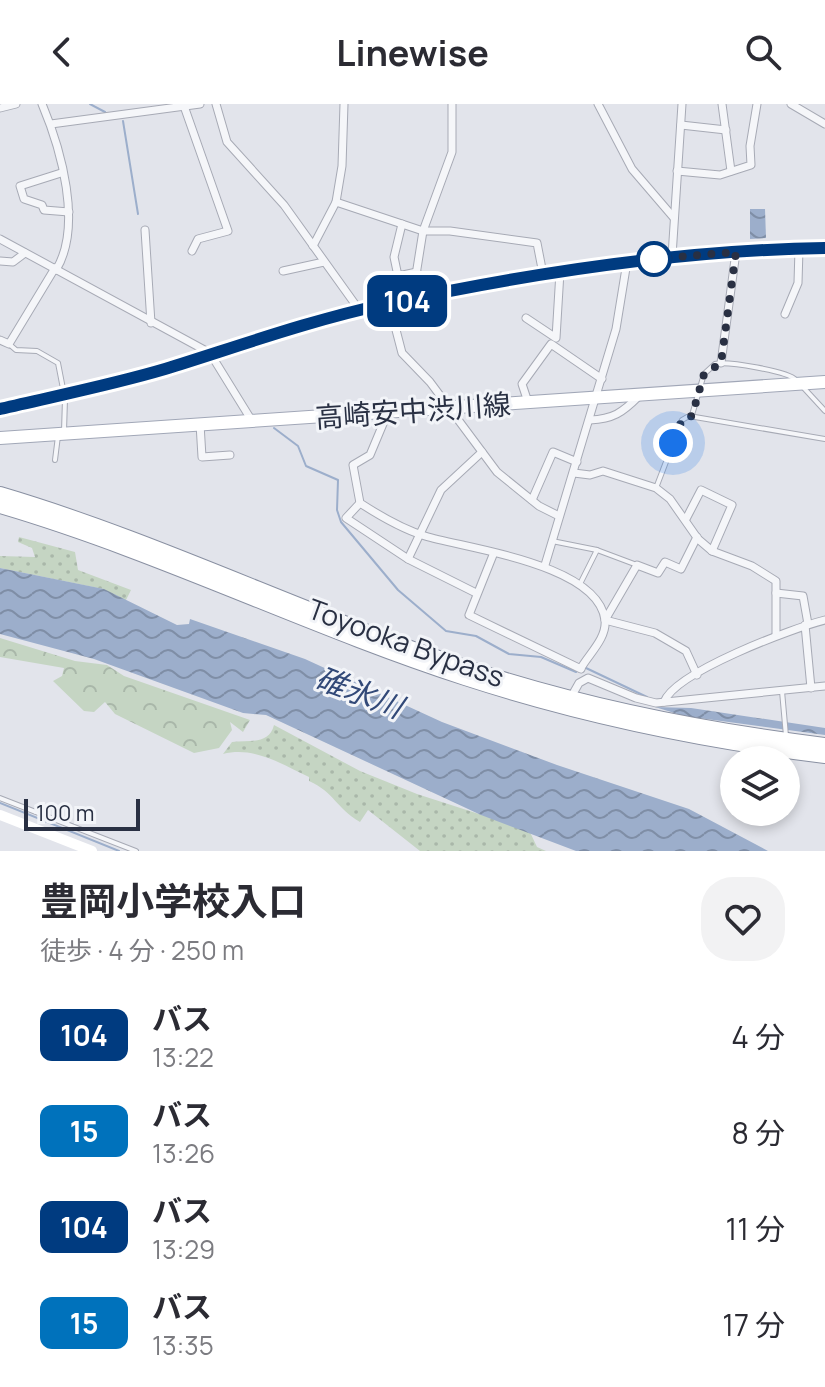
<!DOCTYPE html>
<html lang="ja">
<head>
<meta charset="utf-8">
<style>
  :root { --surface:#fff; --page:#f2f2f3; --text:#2b2b33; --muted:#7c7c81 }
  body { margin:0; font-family:Manrope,"Noto Sans JP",sans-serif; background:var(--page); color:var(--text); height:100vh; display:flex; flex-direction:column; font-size:30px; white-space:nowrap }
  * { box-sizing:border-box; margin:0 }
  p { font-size:26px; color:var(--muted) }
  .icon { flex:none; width:44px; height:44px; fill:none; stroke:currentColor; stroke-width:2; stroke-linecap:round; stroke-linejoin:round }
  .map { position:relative; height:747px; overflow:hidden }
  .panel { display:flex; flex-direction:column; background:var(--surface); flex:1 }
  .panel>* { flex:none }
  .badge { padding:0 16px; border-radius:12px; font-size:28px; line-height:52px }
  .controls { position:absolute; left:720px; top:642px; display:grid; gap:16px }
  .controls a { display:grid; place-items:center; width:80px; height:80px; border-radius:50%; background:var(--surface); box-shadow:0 4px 12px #0003; font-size:40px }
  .scale { position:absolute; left:24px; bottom:20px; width:116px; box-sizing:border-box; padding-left:8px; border:4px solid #293043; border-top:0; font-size:22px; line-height:28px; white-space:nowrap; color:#293043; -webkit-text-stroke:6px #f2f4f8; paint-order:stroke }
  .you { position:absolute; width:40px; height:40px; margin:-20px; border:6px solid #fff; border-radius:50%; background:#1a73e8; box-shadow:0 0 0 12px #1a73e833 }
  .map>.badge { position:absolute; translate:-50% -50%; box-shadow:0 0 0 4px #fff }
  .round { display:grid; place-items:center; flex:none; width:84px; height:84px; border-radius:32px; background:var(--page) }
  .summary { display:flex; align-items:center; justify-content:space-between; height:136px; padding:0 40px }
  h1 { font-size:38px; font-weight:700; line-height:60px }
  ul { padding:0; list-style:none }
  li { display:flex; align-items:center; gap:24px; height:96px; padding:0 40px }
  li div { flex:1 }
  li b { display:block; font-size:30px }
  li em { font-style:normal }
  li .badge { min-width:88px; font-weight:700; text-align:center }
  header { display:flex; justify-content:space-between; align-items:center; height:104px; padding:0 40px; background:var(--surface); font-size:36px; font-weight:700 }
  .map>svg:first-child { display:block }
  .grass { fill:url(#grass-dots) }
  .forest { fill:url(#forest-crowns) }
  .water { fill:url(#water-waves) }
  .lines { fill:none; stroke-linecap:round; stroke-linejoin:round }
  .stream { stroke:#9caecb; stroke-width:2 }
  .lane-casing { stroke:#a7aab5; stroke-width:6 }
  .street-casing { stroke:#a7aab5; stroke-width:9 }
  .primary-casing { stroke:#a1a7b7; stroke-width:14 }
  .highway-casing { stroke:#8990a2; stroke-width:16 }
  .lane { stroke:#f5f6f9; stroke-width:4 }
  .street { stroke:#f5f6f9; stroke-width:7 }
  .secondary { stroke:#fff; stroke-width:10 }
  .primary { stroke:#fff; stroke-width:12 }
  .highway { stroke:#fff; stroke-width:14 }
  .line-casing { stroke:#fff; stroke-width:18 }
  .line { stroke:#003b80; stroke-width:12 }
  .walk { stroke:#293043; stroke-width:8; stroke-dasharray:0 14.4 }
  .stop-dot { fill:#fff; stroke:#003b80; stroke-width:4 }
  .labels { text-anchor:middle; stroke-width:6; stroke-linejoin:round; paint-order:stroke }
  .street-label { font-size:28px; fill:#293043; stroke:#f2f4f8 }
  .water-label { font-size:30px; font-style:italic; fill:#324978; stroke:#f2f4f8 }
</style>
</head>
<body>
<header><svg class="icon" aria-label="back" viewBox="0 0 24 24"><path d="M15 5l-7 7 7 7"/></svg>Linewise<svg class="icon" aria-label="search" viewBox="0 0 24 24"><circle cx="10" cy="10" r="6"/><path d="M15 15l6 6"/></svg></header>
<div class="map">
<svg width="825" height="747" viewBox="0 0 825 747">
  <defs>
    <pattern id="grass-dots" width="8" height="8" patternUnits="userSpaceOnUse" patternTransform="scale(2)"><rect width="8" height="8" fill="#c5d5c3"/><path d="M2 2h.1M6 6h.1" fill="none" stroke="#a9b7a9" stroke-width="1.8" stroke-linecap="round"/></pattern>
    <pattern id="forest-crowns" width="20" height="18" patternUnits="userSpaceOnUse" patternTransform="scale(2)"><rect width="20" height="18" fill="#c5d5c3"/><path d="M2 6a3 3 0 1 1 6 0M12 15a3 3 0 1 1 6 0" fill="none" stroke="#a9b7a9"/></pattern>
    <pattern id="water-waves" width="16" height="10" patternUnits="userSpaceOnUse" patternTransform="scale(2)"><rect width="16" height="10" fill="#9caecb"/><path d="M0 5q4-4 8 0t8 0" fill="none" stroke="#7f8ea6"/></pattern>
  </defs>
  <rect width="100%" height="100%" fill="#e2e4eb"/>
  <g class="grass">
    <polygon points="19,433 75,448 78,466 131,486 125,498 103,485 0,464 0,452 35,453 32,444 18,438"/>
    <path d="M274,621L360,667L417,690L529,726L537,743L546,747H420L368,706L360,718C335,703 335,689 309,677V673C281,660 254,642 223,650L232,638C249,636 269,641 274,621Z"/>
  </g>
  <polygon class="forest" points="0,534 75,557 107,561 124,572 250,616 243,628 230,618 232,626 219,644 194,649 115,610 105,598 94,608 84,607 53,577 62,572 64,564 0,553"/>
  <g class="water">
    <polygon points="750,105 765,105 766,134 750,135"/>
    <polygon points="0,464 104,485 177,521 189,520 190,515 305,555 442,618 557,661 689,705 768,747 576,747 481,711 266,611 243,609 94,555 0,530"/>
    <polygon points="655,603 691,604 825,624 825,631 684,612"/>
  </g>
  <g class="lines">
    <g class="stream">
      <polyline points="90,0 105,8"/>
      <polyline points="123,17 138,110"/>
      <polyline points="274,324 298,342 306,362 338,376 337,406 341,418 398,486 446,527 476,532 509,550 541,553 576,568"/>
      <polyline points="586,564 647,593"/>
      <polyline points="0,699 119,747"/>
    </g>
    <defs>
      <g id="lane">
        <polyline points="9,240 16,246 37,247 58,259 65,295 64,327"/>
        <polyline points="802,282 825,307"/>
        <path d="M692,311L704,270L715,260C727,257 788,267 796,276"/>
        <polyline points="55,356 58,332"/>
        <polyline points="656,384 682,316 689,312 825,335"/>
        <polyline points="552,437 597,446 637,461"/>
        <polyline points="580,480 597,446"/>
        <polyline points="782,587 786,632"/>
        <polyline points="0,694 136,747"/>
      </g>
      <g id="street">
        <path d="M42,0C61,45 83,122 56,166"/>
        <polyline points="216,0 227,38 284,101 360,207"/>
        <polyline points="598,0 632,65 674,114"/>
        <polyline points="722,0 731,67"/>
        <polyline points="791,0 825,20"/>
        <polyline points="184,2 228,127 198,135 192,147"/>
        <polyline points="0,4 16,0"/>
        <polyline points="51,20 200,0"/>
        <polyline points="681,21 726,26"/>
        <polyline points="677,67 720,71 751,61 750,42 757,0"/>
        <polyline points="61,69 20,82 24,95 42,101 44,106 69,108"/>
        <polyline points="336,98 423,127 450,127 537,139 543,170"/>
        <polyline points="402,120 394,153 398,172 417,168"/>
        <polyline points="145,126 151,219"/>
        <polyline points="0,135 210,249 252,317"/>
        <polyline points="313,142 336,98 342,62 344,0"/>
        <polyline points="672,152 682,0"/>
        <polyline points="0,157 13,158 25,149"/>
        <polyline points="283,167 324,158"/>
        <polyline points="412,196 423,127 452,48 452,0"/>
        <polyline points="389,199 402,249 430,278 497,368 539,402 559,412"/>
        <polyline points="785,210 798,179 799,145"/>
        <polyline points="526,214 556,234 560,168"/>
        <polyline points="0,236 9,240 55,164"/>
        <polyline points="721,259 736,148"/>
        <polyline points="528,298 522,280 551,240 602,275"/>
        <path d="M0,305C55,293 111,281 165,265C239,242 311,216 386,200C530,168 678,146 825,144"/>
        <path d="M388,308L370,351L353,361L360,399C380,412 402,425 425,432C468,445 598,460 605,516C607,534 589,550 581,564"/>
        <path d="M590,316C613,315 622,309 639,292"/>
        <polyline points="200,320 202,353 230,351"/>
        <polyline points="574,369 590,371 603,367 656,384 670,395 698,435 712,447 752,462 776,477 776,531"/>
        <polyline points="532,396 553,348 577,358"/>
        <polyline points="360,399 346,414 408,455 476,489"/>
        <polyline points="686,415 701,386 732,401 712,447"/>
        <polyline points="493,451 469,511 581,565"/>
        <polyline points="408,455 441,386 482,348"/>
        <polyline points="545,461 616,225 627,158"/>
        <polyline points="776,489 803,492 808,520"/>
        <polyline points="805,521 811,584"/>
        <polyline points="697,571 686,547 655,529 605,516 637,461 658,469 665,458 681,465 697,433"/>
        <polyline points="570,595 579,579 588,574 636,594 656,599 825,582"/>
        <path d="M664,598C675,568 793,524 825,516"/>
      </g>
      <polyline id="primary" points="0,334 825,278"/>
      <g id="highway">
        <path d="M0,390C159,437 308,511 465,563C582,602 703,626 825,641"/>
        <path d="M0,402C160,449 308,523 465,574C582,612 703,637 825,652"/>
      </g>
    </defs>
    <use href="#lane" class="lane-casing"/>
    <use href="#street" class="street-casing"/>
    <use href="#primary" class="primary-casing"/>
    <use href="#highway" class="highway-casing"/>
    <use href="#lane" class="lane"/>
    <use href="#street" class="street"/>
    <polyline class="secondary" points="0,711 92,747"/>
    <use href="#primary" class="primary"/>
    <use href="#highway" class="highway"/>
  </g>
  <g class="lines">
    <defs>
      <path id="line" d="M0,305C55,292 111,281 165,265C239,242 311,216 386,200C530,169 678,146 825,144"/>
    </defs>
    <use href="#line" class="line-casing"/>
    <use href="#line" class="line"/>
    <polyline class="walk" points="654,155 736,148 721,259 704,270 692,312 682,316 673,339"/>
  </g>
  <circle class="stop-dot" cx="654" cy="155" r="16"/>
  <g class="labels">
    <g class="street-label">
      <text transform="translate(413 307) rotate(-4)" y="10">高崎安中渋川線</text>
      <text transform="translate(406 539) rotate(20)" y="10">Toyooka Bypass</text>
    </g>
    <g class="water-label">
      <text transform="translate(359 589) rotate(21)" y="10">碓氷川</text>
    </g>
  </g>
</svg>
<div class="controls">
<a><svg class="icon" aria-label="layers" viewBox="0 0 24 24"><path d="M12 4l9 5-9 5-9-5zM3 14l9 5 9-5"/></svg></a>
</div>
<div class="scale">100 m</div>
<div class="you" style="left:673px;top:339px"></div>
<b class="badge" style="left:407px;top:197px;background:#003b80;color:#fff">104</b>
</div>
<section class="panel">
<div class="summary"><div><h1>豊岡小学校入口</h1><p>徒歩 · 4 分 · 250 m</p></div><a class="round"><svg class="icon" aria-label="heart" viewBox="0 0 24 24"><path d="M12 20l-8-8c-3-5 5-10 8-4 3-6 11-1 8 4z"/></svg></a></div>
<ul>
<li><span class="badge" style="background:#003b80;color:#fff">104</span><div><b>バス</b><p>13:22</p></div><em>4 分</em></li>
<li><span class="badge" style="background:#0072bc;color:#fff">15</span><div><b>バス</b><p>13:26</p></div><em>8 分</em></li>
<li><span class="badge" style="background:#003b80;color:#fff">104</span><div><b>バス</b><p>13:29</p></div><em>11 分</em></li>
<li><span class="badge" style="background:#0072bc;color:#fff">15</span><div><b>バス</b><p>13:35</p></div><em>17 分</em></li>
</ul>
</section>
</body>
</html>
